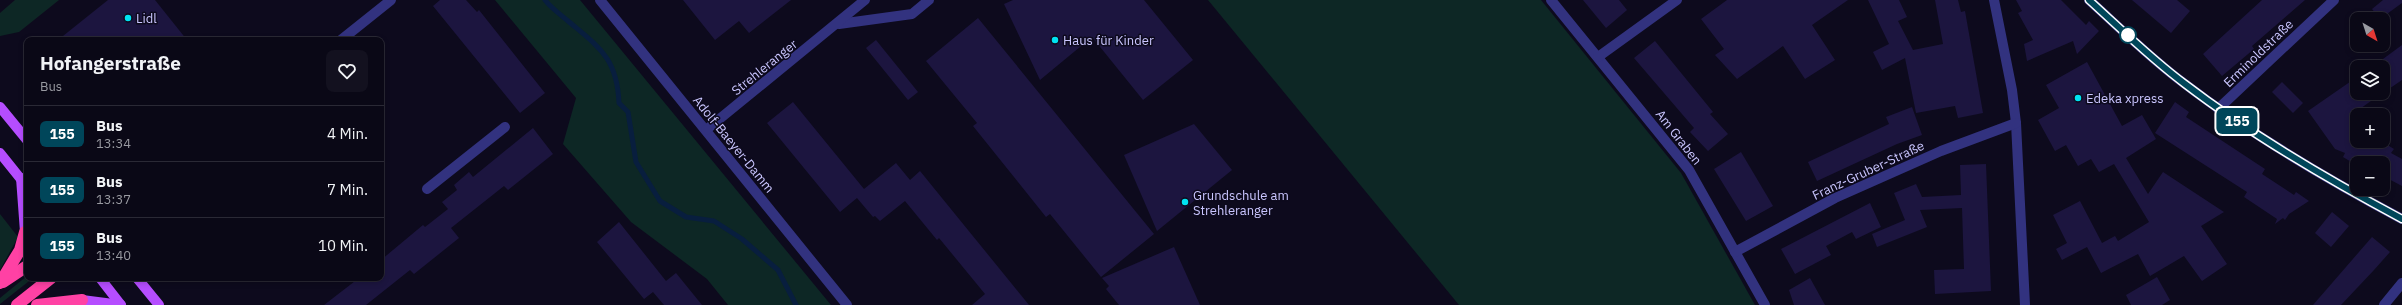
<!DOCTYPE html>
<html lang="de">
<head>
<meta charset="utf-8">
<style>
  :root { --surface:#0a0816; --page:#13111f; --text:#f1f3f6; --muted:#999aa1; --line:#2a2935 }
  body { margin:0; font-family:"IBM Plex Sans",sans-serif; background:var(--page); color:var(--text); height:100vh; display:flex; flex-direction:column; font-size:15px; white-space:nowrap }
  * { box-sizing:border-box; margin:0 }
  p { font-size:13px; color:var(--muted) }
  .icon { flex:none; width:22px; height:22px; fill:none; stroke:currentColor; stroke-width:2; stroke-linecap:round; stroke-linejoin:round }
  .map { position:relative; flex:1; overflow:hidden }
  .drawer { position:absolute; left:24px; top:37px; width:360px; height:244px; display:flex; flex-direction:column; background:var(--surface); border-radius:8px; box-shadow:0 2px 6px #0003,0 0 0 1px var(--line) }
  .drawer>* { flex:none }
  .badge { padding:0 8px; border-radius:6px; font-size:14px; line-height:26px }
  .needle { width:26px; rotate:141deg }
  .tools { position:absolute; left:2350px; top:12px; display:grid; gap:8px }
  .tools a { display:grid; place-items:center; width:40px; height:40px; border-radius:8px; background:var(--surface); box-shadow:0 2px 6px #0003,0 0 0 1px var(--line); font-size:20px }
  .map>.badge { position:absolute; translate:-50% -50%; box-shadow:0 0 0 2px #fff }
  .round { display:grid; place-items:center; flex:none; width:42px; height:42px; border-radius:8px; background:var(--page) }
  .headline { display:flex; align-items:center; justify-content:space-between; height:68px; padding:0 16px }
  h1 { font-size:19px; font-weight:700; line-height:30px }
  ul { padding:0; list-style:none }
  li { display:flex; align-items:center; gap:12px; height:56px; padding:0 16px; border-top:1px solid var(--line) }
  li div { flex:1 }
  li b { display:block; font-size:15px }
  li em { font-style:normal }
  li .badge { min-width:44px; font-weight:700; text-align:center }
  .map>svg:first-child { display:block }
  .green { fill:#0d2725 }
  .lines { fill:none; stroke-linecap:round; stroke-linejoin:round }
  .stream { stroke:#081e3e; stroke-width:5 }
  .building { fill:#1c153f }
  .minor { stroke:#32327f; stroke-width:10 }
  .major { stroke:#b54dff; stroke-width:10 }
  .highway { stroke:#ff41a4; stroke-width:12 }
  .line-casing { stroke:#fff; stroke-width:9 }
  .line { stroke:#00465a; stroke-width:6 }
  .poi-dot { fill:#00e3f1; stroke:#0d0a1d; stroke-width:1.5 }
  .stop-dot { fill:#fff; stroke:#00465a; stroke-width:2 }
  .labels { text-anchor:middle; stroke-width:3; stroke-linejoin:round; paint-order:stroke }
  .poi-label { font-size:13px; fill:#cac6ff; stroke:#0d0a1d; text-anchor:start }
  .street-label { font-size:13px; fill:#cac6ff; stroke:#0d0a1d }
</style>
</head>
<body>
<div class="map">
<svg width="2402" height="305" viewBox="0 0 2402 305">
  <rect width="100%" height="100%" fill="#0d0a1d"/>
  <g class="green">
    <polygon points="15,0 59,0 19,32 0,36 0,13"/>
    <polygon points="495,0 580,0 831,305 728,305 707,279 631,222 563,144 576,98"/>
    <polygon points="1208,0 1541,0 1681,173 1755,305 1459,305"/>
    <polygon points="0,214 18,237 0,270"/>
    <polygon points="27,276 27,278 33,278 0,304 0,298"/>
  </g>
  <g class="lines">
    <path class="stream" d="M545,0C551,8 560,14 568,21C600,48 617,58 619,103L628,112L636,162L660,201L686,217L714,221L742,239L778,270L796,305"/>
  </g>
  <g class="building">
    <polygon points="108,0 155,0 187,40 58,40"/>
    <polygon points="440,0 466,0 477,12 479,10 545,93 520,113 433,6"/>
    <polygon points="683,0 791,0 749,33 739,21 715,40"/>
    <polygon points="1013,0 1144,0 1193,60 1143,100 1092,37 1040,80 1004,4"/>
    <polygon points="1583,0 1619,0 1627,10 1606,28"/>
    <polygon points="1727,0 1848,0 1812,25 1835,60 1805,79 1783,46 1737,79 1715,55 1724,49 1701,19"/>
    <polygon points="1868,0 1899,0 1907,17 1898,21 1913,50 1943,44 1935,0 1958,0 1961,12 1965,11 1983,113 1958,118 1955,106 1916,113 1905,58 1882,70 1873,52 1889,44"/>
    <polygon points="2016,0 2061,0 2086,25 2089,21 2099,31 2077,54 2073,41 2027,61 2024,44 2033,40 2018,13 2022,11"/>
    <polygon points="2132,0 2177,0 2190,11 2171,33"/>
    <polygon points="2262,0 2305,0 2252,46 2254,49 2222,76 2203,54"/>
    <polygon points="2383,0 2402,0 2402,3 2380,19 2372,9"/>
    <polygon points="978,18 1154,234 1101,277 1050,214 1046,217 973,126 977,123 926,61"/>
    <polygon points="876,40 918,92 908,100 866,48"/>
    <polygon points="1655,41 1713,112 1710,114 1728,134 1708,151 1690,132 1694,128 1634,58"/>
    <polygon points="2402,45 2402,80 2383,93 2383,59"/>
    <polygon points="2087,62 2122,126 2142,115 2156,139 2126,158 2148,194 2163,172 2224,212 2201,226 2227,264 2202,281 2184,256 2150,276 2138,254 2101,273 2087,247 2062,260 2056,249 2067,243 2053,215 2080,201 2102,243 2115,236 2118,241 2149,222 2114,164 2099,172 2091,159 2078,166 2066,145 2055,151 2038,120 2059,108 2046,85"/>
    <polygon points="2357,77 2357,93 2382,93 2357,111 2357,141 2381,141 2394,149 2391,153 2402,159 2402,186 2383,176 2383,163 2353,163 2343,157 2345,153 2335,149 2308,111"/>
    <polygon points="2282,82 2303,103 2293,113 2272,92"/>
    <polygon points="793,102 864,189 896,163 910,180 920,171 1029,305 972,305 985,294 939,238 937,240 905,201 880,221 875,216 873,217 857,198 840,212 767,123"/>
    <polygon points="2175,102 2189,112 2186,117 2265,169 2262,174 2294,195 2296,192 2309,201 2289,214 2285,220 2283,218 2275,224 2277,219 2244,197 2247,192 2155,133"/>
    <polygon points="1912,107 1922,135 1897,144 1817,181 1808,162 1889,124 1886,117"/>
    <polygon points="1194,124 1232,170 1157,231 1124,155"/>
    <polygon points="533,128 553,154 508,190 504,186 451,228 459,238 414,274 410,270 366,305 324,305 359,278 381,278 381,260 423,225 425,227 448,209 442,202 457,190 454,185 469,172 473,177"/>
    <polygon points="1741,152 1773,206 1746,221 1714,169"/>
    <polygon points="1986,164 1991,291 1935,294 1934,270 1964,269 1962,208 1920,210 1927,227 1877,247 1872,234 1905,220 1894,193 1916,184 1922,197 1961,195 1960,165"/>
    <polygon points="1870,203 1881,227 1856,239 1852,232 1826,246 1831,255 1795,274 1781,249"/>
    <polygon points="2332,212 2349,226 2331,247 2315,233"/>
    <polygon points="619,222 666,281 676,273 702,305 664,305 653,292 644,299 597,242"/>
    <polygon points="2372,237 2390,252 2374,270 2341,305 2313,305"/>
    <polygon points="1174,247 1200,305 1119,305 1106,289 1109,286 1102,278"/>
    <polygon points="2157,277 2170,300 2162,305 2131,305 2126,295"/>
    <polygon points="1810,278 1825,305 1794,305 1789,290"/>
  </g>
  <g class="lines">
    <g class="minor">
      <polyline points="600,0 847,305"/>
      <polyline points="1551,0 1689,170 1765,305"/>
      <polyline points="1994,0 2012,90 2016,123 2025,305"/>
      <path d="M2089,0C2120,28 2151,59 2185,84C2253,136 2327,179 2402,219"/>
      <polyline points="839,24 912,14 929,0"/>
      <polyline points="341,40 391,0"/>
      <polyline points="1598,57 1677,0"/>
      <polyline points="2218,109 2334,0"/>
      <polyline points="706,130 865,0"/>
      <polyline points="427,189 505,127"/>
      <polyline points="1735,252 1835,198 1941,151 2016,123"/>
      <polyline points="2384,305 2402,283"/>
    </g>
    <g class="major">
      <polyline points="0,107 27,140"/>
      <polyline points="0,153 24,183"/>
      <polyline points="21,178 25,232"/>
      <polyline points="100,278 121,305"/>
      <polyline points="137,278 159,305"/>
      <polyline points="82,300 121,305"/>
    </g>
    <g class="highway">
      <polyline points="3,282 27,266"/>
      <polyline points="0,283 20,250 25,232"/>
      <polyline points="17,305 51,278"/>
      <polyline points="37,305 82,300"/>
    </g>
  </g>
  <g class="lines">
    <defs>
      <path id="line" d="M2089,0C2120,28 2151,59 2185,84C2253,136 2327,179 2402,219"/>
    </defs>
    <use href="#line" class="line-casing"/>
    <use href="#line" class="line"/>
  </g>
  <g class="poi-dot">
    <circle cx="128" cy="18" r="4"/>
    <circle cx="1055" cy="40" r="4"/>
    <circle cx="2078" cy="98" r="4"/>
    <circle cx="1185" cy="202" r="4"/>
  </g>
  <circle class="stop-dot" cx="2128" cy="35" r="8"/>
  <g class="labels">
    <g class="poi-label">
      <text x="136" y="23">Lidl</text>
      <text x="1063" y="45">Haus für Kinder</text>
      <text x="2086" y="103">Edeka xpress</text>
      <text x="1193" y="200">Grundschule am<tspan x="1193" dy="15">Strehleranger</tspan></text>
    </g>
    <g class="street-label">
      <text transform="translate(2258 53) rotate(-44)" y="5">Erminoldstraße</text>
      <text transform="translate(764 67) rotate(-39)" y="5">Strehleranger</text>
      <text transform="translate(1679 137) rotate(52)" y="5">Am Graben</text>
      <text transform="translate(734 144) rotate(51)" y="5">Adolf-Baeyer-Damm</text>
      <text transform="translate(1868 170) rotate(-25)" y="5">Franz-Gruber-Straße</text>
    </g>
  </g>
</svg>
<div class="tools">
<a><svg class="needle" viewBox="-14 -14 28 28"><path d="M0-13l5 13h-10z" fill="#e53935"/><path d="M0 13l5-13h-10z" fill="#999aa1"/></svg></a>
<a><svg class="icon" aria-label="layers" viewBox="0 0 24 24"><path d="M12 4l9 5-9 5-9-5zM3 14l9 5 9-5"/></svg></a>
<a>+</a>
<a>−</a>
</div>
<b class="badge" style="left:2237px;top:121px;background:#00465a;color:#fff">155</b>
<section class="drawer">
<div class="headline"><div><h1>Hofangerstraße</h1><p>Bus</p></div><a class="round"><svg class="icon" aria-label="heart" viewBox="0 0 24 24"><path d="M12 20l-8-8c-3-5 5-10 8-4 3-6 11-1 8 4z"/></svg></a></div>
<ul>
<li><span class="badge" style="background:#00465a;color:#fff">155</span><div><b>Bus</b><p>13:34</p></div><em>4 Min.</em></li>
<li><span class="badge" style="background:#00465a;color:#fff">155</span><div><b>Bus</b><p>13:37</p></div><em>7 Min.</em></li>
<li><span class="badge" style="background:#00465a;color:#fff">155</span><div><b>Bus</b><p>13:40</p></div><em>10 Min.</em></li>
</ul>
</section>
</div>
</body>
</html>
